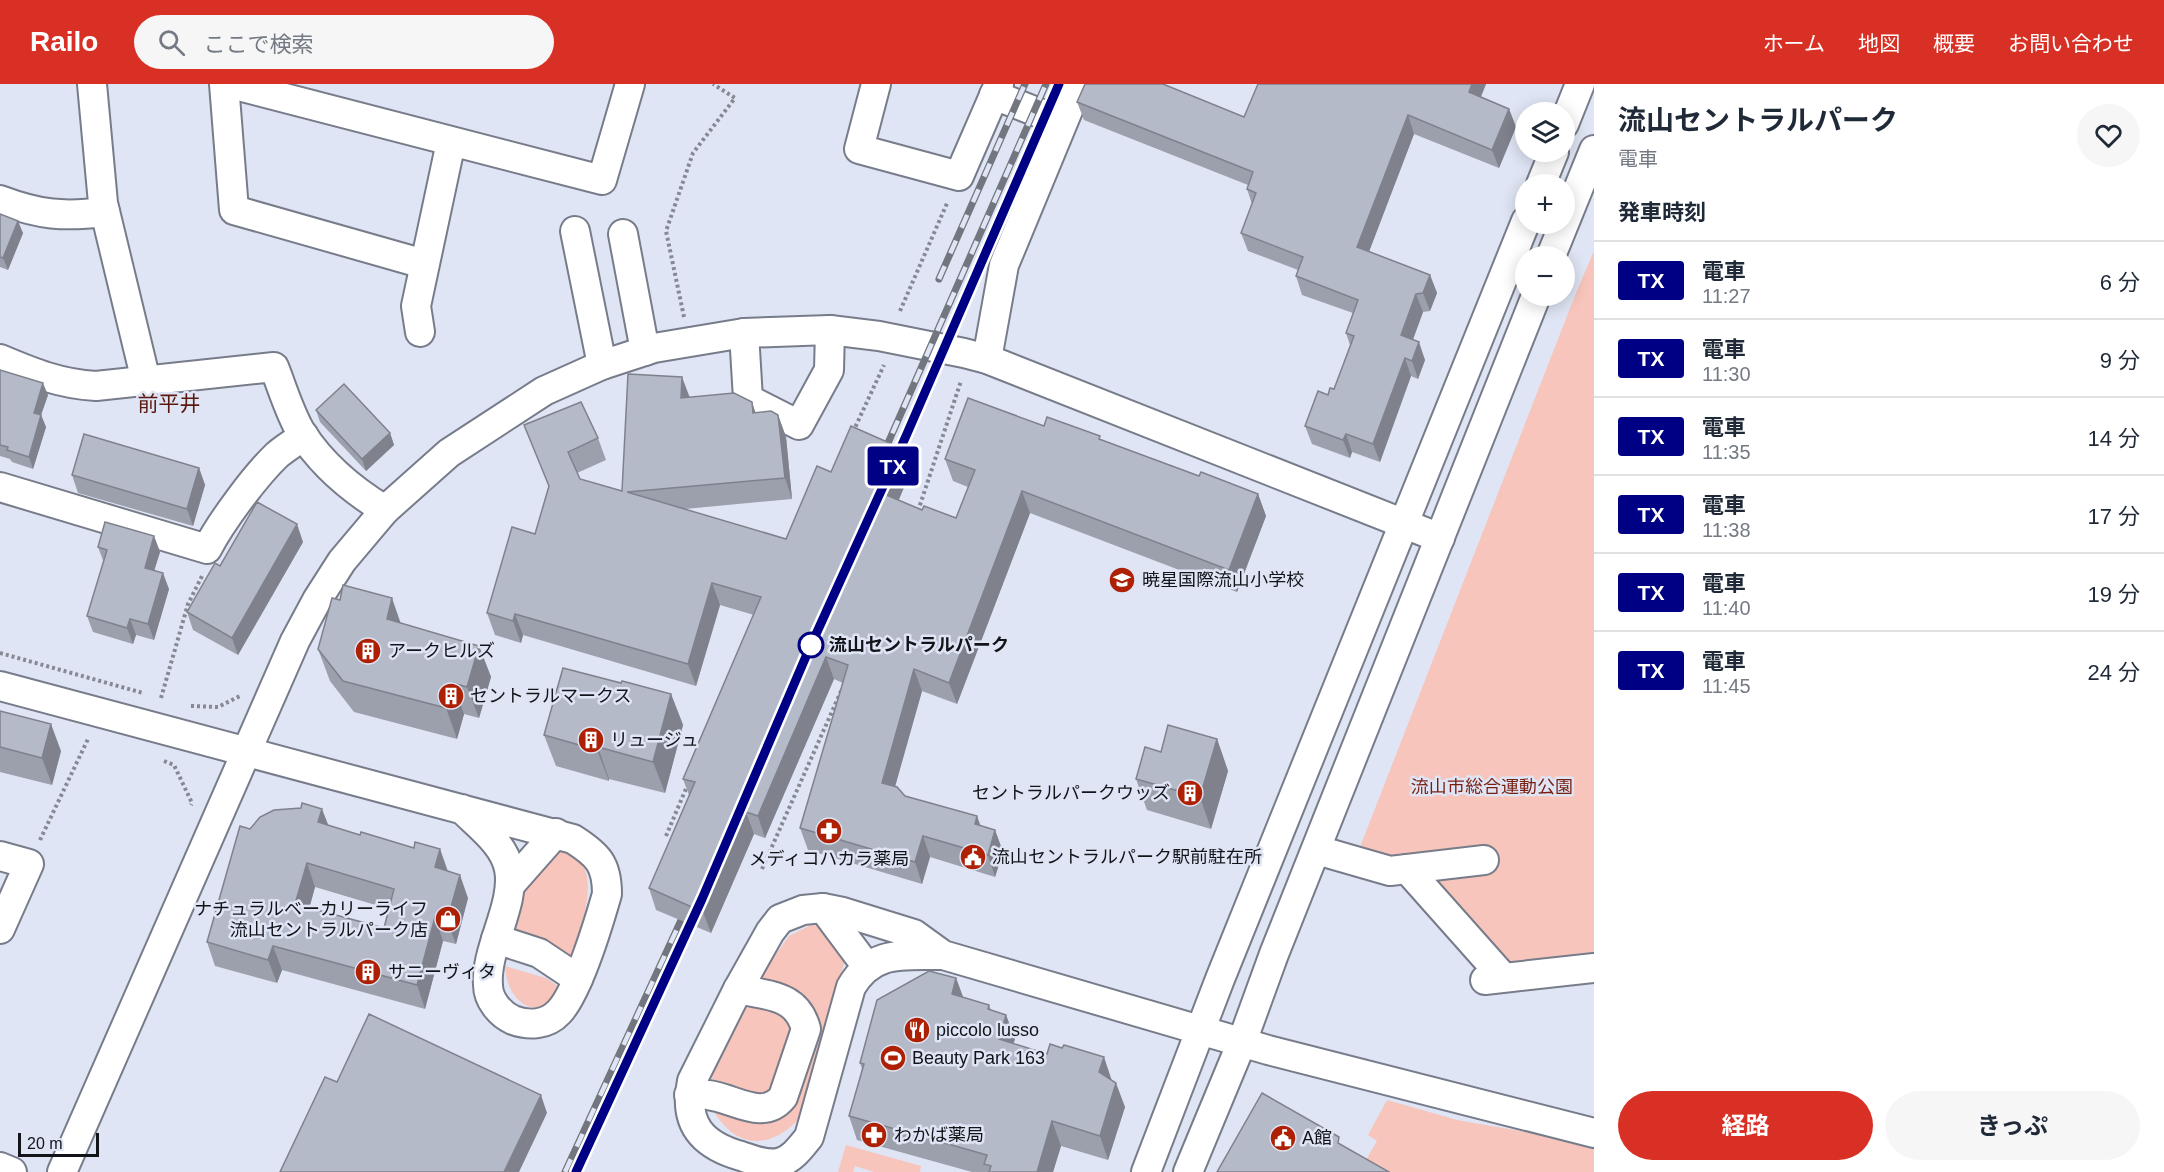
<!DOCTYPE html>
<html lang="ja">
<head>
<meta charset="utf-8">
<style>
  :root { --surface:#fff; --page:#f6f6f7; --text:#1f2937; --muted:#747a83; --line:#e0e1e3; --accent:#d93025 }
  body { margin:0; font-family:Helvetica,"Noto Sans JP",sans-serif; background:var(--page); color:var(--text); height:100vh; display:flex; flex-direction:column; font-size:22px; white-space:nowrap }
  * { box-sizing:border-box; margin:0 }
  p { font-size:20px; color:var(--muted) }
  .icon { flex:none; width:33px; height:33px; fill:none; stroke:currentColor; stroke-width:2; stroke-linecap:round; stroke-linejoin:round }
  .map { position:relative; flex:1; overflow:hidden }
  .sheet { display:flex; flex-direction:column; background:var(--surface); width:570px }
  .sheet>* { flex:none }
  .badge { padding:0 12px; border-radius:4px; font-size:21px; line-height:39px }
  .fabs { position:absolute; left:1515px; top:18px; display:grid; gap:12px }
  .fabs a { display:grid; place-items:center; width:60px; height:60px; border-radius:50%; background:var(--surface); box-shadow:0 3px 15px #0003; font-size:30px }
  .scale { position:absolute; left:18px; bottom:15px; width:81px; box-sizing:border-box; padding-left:6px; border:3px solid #121419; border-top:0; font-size:16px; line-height:21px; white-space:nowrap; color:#121419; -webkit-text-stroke:4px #dfe5f4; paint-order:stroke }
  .map>.badge { position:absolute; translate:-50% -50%; box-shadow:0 0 0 3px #fff }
  h2 { padding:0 24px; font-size:22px; line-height:54px }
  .round { display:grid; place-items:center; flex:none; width:63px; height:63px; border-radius:32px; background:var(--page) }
  .overview { display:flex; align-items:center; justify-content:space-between; height:102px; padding:0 24px }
  h1 { font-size:28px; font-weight:700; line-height:45px }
  .action { display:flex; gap:12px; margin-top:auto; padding:12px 24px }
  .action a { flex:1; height:69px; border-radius:36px; background:var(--accent); color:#fff; font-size:24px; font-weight:700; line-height:69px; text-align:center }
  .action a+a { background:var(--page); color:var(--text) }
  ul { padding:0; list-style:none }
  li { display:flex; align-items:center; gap:18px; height:78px; padding:0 24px; border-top:2px solid var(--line) }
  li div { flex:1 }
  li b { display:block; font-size:22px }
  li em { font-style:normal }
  li .badge { min-width:66px; font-weight:700; text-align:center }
  header { display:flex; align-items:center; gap:36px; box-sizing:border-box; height:84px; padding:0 30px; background:var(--accent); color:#fff }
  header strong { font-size:28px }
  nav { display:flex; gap:33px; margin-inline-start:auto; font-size:21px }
  .search { width:420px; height:54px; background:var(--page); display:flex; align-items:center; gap:15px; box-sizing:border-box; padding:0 21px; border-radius:33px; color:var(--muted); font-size:22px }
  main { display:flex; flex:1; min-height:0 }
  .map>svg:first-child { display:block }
  .green { fill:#f7c5bb }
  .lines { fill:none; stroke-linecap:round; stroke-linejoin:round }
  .minor-casing { stroke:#777c8a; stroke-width:32 }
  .path { stroke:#858993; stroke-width:4; stroke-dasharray:3 3; stroke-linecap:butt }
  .minor { stroke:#fff; stroke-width:28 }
  .rail-casing { stroke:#72767f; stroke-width:7 }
  .rail { stroke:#dfe5f4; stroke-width:4.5; stroke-dasharray:14; stroke-linecap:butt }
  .wall { fill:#9ca0ad; fill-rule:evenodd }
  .shaded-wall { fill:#7f828d }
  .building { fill:#b5bac9; stroke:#7f828d; stroke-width:1.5; fill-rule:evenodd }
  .line-casing { stroke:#fff; stroke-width:14 }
  .line { stroke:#000084; stroke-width:9 }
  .stop-dot { fill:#fff; stroke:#000084; stroke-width:3 }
  .labels { text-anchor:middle; stroke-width:5; stroke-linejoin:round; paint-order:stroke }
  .poi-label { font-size:18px; fill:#121419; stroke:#dfe5f4; text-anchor:start }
  .stop-label { font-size:18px; font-weight:bold; fill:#121419; stroke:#dfe5f4; text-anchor:start }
  .park-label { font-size:18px; fill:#781f10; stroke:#dfe5f4 }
  .quarter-label { font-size:21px; fill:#5b180d; stroke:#dfe5f4 }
</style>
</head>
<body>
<header>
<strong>Railo</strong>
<div class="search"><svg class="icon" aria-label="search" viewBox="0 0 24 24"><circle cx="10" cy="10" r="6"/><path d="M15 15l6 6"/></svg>ここで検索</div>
<nav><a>ホーム</a><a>地図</a><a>概要</a><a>お問い合わせ</a></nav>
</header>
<main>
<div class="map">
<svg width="1594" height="1088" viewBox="0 0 1594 1088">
  <rect width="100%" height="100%" fill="#dfe5f4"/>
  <g class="green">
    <polygon points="1594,167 1594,868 1509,879 1434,805 1436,786 1360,763 1576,209"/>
    <path d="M553,763C558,764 567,765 571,768C604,789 580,846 570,873L544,855L513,846L527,797Z"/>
    <path d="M811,841C829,842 837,859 846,872L808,1012C806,1018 804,1025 801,1030C798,1037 791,1043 785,1047C756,1067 731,1055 714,1028C733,1024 750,1040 773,1036L816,950L755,900L789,852Z"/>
    <path d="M505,882L546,894L559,903C540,943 506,918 505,882Z"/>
    <polygon points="752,917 796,936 774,1005 762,1014 717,1000 710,991 729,957 741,924"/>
    <polygon points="1387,1016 1457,1036 1543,1051 1594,1063 1594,1088 1359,1088 1377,1057 1368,1051"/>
    <polygon points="846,1061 921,1082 920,1088 874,1088 855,1082 853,1088 838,1088"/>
  </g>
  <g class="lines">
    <defs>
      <g id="minor">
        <polyline points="92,0 103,119 146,297"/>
        <polyline points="224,0 234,126 424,180"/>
        <polyline points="231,0 602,96 630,0"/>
        <polyline points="876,0 859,65 959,92 999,0"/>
        <polyline points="994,11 1062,38"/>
        <polyline points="1564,40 1580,0"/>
        <polyline points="1541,100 1554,68"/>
        <path d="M0,116C40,131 63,133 105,128"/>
        <polyline points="575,147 602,281"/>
        <polyline points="623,150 645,267"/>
        <polyline points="1551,172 1594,66"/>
        <polyline points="420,248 416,222 451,58"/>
        <polyline points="744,249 748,315 799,341 829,286 830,246"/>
        <path d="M0,275C33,289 60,300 96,302L274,283C282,303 290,330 301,348C322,381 352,406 385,426"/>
        <polyline points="987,275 1004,181 1079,0"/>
        <path d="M0,403L207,465C221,438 255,392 277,371C285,364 295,358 304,352"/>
        <path d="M0,602L573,755C598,771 607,780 607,810C599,838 578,908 559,928C547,941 529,942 513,936C500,930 488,916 488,901C485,865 516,820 509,785C504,760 480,743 462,725"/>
        <polyline points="1317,766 1390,787 1484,776"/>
        <polyline points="0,772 29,780 0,845"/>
        <polyline points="1407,785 1503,893"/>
        <polyline points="511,800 556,749"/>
        <polyline points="823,824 867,883"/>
        <polyline points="496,855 539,869 578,895"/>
        <path d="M943,871L914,850L843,828L823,824L803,826L780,835L770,848L738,905L692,997C683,1040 702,1061 741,1072C753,1076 765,1081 778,1079C792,1076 801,1063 809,1053L851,903C873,865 904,872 943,871L1268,966L1594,1049"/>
        <polyline points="1485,896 1594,884"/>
        <path d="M689,1011C695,1011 702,1010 708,1011C734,1014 763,1038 783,1013L806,945C797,910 768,912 738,905"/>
        <polyline points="0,1083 12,1088"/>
        <polyline points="62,1088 295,557 317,516 342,477 385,426 449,369 544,307 602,281 654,264 744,249 830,246 879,252 964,269 987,275 1440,454"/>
        <polyline points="1146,1088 1220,895 1526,137"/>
        <polyline points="1188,1088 1242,958 1274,870 1536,212"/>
      </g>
    </defs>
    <use href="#minor" class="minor-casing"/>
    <g class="path">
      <polyline points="900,227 948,117"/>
      <polyline points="684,233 666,147 693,69 735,14 713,0"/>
      <polyline points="853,348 884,281"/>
      <polyline points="918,427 961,297"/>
      <polyline points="0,569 143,609"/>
      <polyline points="161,614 188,520 202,492"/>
      <polyline points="191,622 218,623 240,612"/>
      <polyline points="164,677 174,681 192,719 191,721"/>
      <polyline points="666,752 688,700"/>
      <polyline points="40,756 88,655"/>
      <polyline points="762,785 842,605"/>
    </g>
    <use href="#minor" class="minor"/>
    <defs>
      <g id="rail">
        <polyline points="939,195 1025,0"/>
        <polyline points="881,375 1046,0"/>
        <polyline points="894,380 1059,0"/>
        <polyline points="565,1088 688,821"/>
        <polyline points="576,1088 697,827"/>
      </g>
    </defs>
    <use href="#rail" class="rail-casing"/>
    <use href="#rail" class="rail"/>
  </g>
  <g class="wall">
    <polygon points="1258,0 1486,0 1481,13 1509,25 1516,43 1499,84 1414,50 1369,167 1430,191 1437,209 1430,227 1423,228 1413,255 1425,276 1418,295 1411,292 1380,378 1352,368 1350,374 1312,360 1305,342 1328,311 1334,305 1350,261 1346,249 1353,229 1302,211 1296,192 1298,186 1248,167 1241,149 1252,120 1247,105 1248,101 1084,36 1077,18 1244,33"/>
    <polygon points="0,130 23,149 8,186 0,183"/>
    <polygon points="0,286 48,311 41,331 46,343 33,385 12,378 10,375 0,372"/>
    <polygon points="690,313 756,329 778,331 786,353 792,415 685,425 786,455 831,388 903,365 911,387 898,416 922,426 956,434 968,403 953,397 945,375 1044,342 1101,356 1199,392 1258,410 1266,432 1237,508 1030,429 957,620 922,607 895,703 905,712 981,742 995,746 1003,768 995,793 930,773 922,800 808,766 800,744 843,599 834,595 765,754 754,750 711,849 656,826 649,804 689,711 683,695 754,531 720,521 696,602 523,551 521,559 495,551 487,529 535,450 549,403 524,341 598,354 606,376 577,389 580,395 622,407"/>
    <polygon points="316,326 390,349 394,361 366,387 320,338"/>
    <polygon points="199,384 205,401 193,442 78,409 72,391"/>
    <polygon points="154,452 160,468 154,487 169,505 154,556 136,551 133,560 93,548 87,532 104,479 98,463"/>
    <polygon points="303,458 238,571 193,546 187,528 220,482"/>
    <polygon points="401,539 479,562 491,593 479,634 464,630 457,655 354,628 330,597 318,565"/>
    <polygon points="621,599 671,610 683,641 665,709 609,695 609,697 556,682 544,651"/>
    <polygon points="0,627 61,667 52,701 0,688"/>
    <polygon points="1217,655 1228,687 1211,745 1147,726 1136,695 1161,668"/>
    <path d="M328,741L360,751L414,764L440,765L448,787L468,814L456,860L443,857L425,925L282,886L277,899L215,882L207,858L250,745ZM315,803L389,825L384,844L309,824Z"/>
    <polygon points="956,894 963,914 989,921 991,926 1006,931 1015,955 1013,960 1112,996 1125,1023 1108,1076 1061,1062 1053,1088 972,1088 857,1056 849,1032 862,985 860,979"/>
  </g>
  <g class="shaded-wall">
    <polygon points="1472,0 1486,0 1475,26 1469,8"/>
    <polygon points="1509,25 1516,43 1499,84 1492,66"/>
    <polygon points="1408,31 1414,50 1364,181 1357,163"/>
    <polygon points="18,137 23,149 8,186 3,174"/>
    <polygon points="1430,191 1437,209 1430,227 1423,209"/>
    <polygon points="1416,210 1423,228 1408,269 1401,251"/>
    <polygon points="1419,258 1425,276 1418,295 1412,277"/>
    <polygon points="1405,274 1411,292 1380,378 1373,360"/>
    <polygon points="682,293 690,314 681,314"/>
    <polygon points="43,299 48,311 41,331 46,343 33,385 29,373 34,329"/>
    <polygon points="752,318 759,339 753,329"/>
    <polygon points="778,331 786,353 792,415 785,394"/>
    <polygon points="390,349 394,361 366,387 362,375"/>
    <polygon points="1346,350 1352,368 1350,374 1343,356"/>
    <polygon points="903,365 911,387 892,432 884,410"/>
    <polygon points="199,384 205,401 193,442 187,425"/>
    <polygon points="1022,407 1030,429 957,620 949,599"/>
    <polygon points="1258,410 1266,432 1237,508 1229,486"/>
    <polygon points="297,440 303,458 238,571 232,554"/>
    <polygon points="154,452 160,468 150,500 145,484"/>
    <polygon points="163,489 169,505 154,556 148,540"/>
    <polygon points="712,499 720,521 696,602 688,580"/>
    <polygon points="392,514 403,546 387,535"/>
    <polygon points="515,530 523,551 521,559 513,537"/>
    <polygon points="130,535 136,551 133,560 127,544"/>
    <polygon points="479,562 491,593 479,634 467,603"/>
    <polygon points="826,573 834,595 765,754 758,732"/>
    <polygon points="914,585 922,607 890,720 882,699"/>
    <polygon points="453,599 464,630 457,655 446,624"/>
    <polygon points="671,610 683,641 665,709 653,678"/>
    <polygon points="51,640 61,667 52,701 42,674"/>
    <polygon points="1217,655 1228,687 1211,745 1200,713"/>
    <polygon points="598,663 609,695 609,697 597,666"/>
    <polygon points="322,725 331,748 318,738"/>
    <polygon points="746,728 754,750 711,849 703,828"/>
    <polygon points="977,732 985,754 975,740"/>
    <polygon points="995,746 1003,768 995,793 988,771"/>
    <polygon points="923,752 930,773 922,800 915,778"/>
    <polygon points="440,765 448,789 435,783"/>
    <polygon points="307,779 315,803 304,844 295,820"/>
    <polygon points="460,791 468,814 456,860 447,837"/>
    <polygon points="435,833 443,857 425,925 417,901"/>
    <polygon points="273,862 282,886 277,899 268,876"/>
    <polygon points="956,894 965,918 952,910"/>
    <polygon points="1006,931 1015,955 1007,979 999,955"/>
    <polygon points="1104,973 1112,997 1099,988"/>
    <polygon points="1116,999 1125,1023 1108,1076 1100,1052"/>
    <polygon points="541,1011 547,1029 519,1088 504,1088"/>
    <polygon points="1052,1037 1061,1062 1053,1088 1037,1088"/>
  </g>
  <g class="building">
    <polygon points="1085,0 1163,0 1244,33 1258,0 1472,0 1469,8 1509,25 1492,66 1408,31 1357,163 1430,191 1423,209 1416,210 1401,251 1419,258 1412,277 1405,274 1373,360 1346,350 1343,356 1305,342 1318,307 1328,311 1330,304 1334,305 1354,252 1346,249 1358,216 1296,192 1303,173 1241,149 1256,109 1247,105 1253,88 1077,18"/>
    <polygon points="0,130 18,137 3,174 0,173"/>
    <polygon points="0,286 43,299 34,329 41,331 29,373 7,366 8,363 0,361"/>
    <polygon points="628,290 682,293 681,314 734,309 752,318 753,329 771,327 778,331 785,394 627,408 786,455 817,382 831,388 851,342 903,365 884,410 922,426 924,422 956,434 975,386 945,375 968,314 1044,342 1047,333 1100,352 1099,355 1199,392 1201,388 1258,410 1229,486 1022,407 949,599 914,585 882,699 897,703 905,712 977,732 975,740 995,746 988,771 923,752 915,778 800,744 848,581 826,573 758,732 746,728 703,828 649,804 695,698 683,695 761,513 712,499 688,580 515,530 513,537 487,529 512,443 535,450 549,402 524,341 581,318 598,354 568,368 580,395 622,407"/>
    <polygon points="344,300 390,349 362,375 316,326"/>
    <polygon points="84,350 199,384 187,425 72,391"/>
    <polygon points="257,418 297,440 232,554 187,528 215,479 220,482"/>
    <polygon points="105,438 154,452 145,484 163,489 148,540 130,535 127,544 87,532 107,466 98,463"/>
    <polygon points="343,501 392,514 387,535 479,562 467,603 453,599 446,624 343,597 318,565 332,514 340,516"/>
    <polygon points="563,584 621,599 622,597 671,610 653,678 598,663 597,666 544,651"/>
    <polygon points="0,627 51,640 42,674 0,663"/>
    <polygon points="1168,641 1217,655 1200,713 1136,695 1145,663 1161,668"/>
    <path d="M302,719L322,725L318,738L360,751L361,748L414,764L415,758L440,765L435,783L460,791L447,837L435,833L417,901L273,862L268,876L207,858L240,742L250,745L260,733L274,726L301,724ZM307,779L394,805L384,844L295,820Z"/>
    <polygon points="929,887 956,894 952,910 989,921 988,925 1006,931 999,955 1047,970 1050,960 1062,964 1064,961 1104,973 1099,988 1116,999 1100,1052 1052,1037 1037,1088 989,1088 991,1082 984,1080 987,1071 849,1032 864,980 860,979 877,916"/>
    <polygon points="369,930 541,1011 504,1088 280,1088 325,993 337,998"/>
    <polygon points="1262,1009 1339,1053 1338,1059 1389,1088 1217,1088"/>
  </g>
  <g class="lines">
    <defs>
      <polyline id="line" points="576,1088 702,815 807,570 906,352 1059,0"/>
    </defs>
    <use href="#line" class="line-casing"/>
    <use href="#line" class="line"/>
  </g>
  <defs>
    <symbol id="school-disc" viewBox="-11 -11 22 22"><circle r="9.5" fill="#ad2004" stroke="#dfe5f4"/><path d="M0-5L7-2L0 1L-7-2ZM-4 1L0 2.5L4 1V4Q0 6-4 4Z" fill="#fff"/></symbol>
    <symbol id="building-disc" viewBox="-11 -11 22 22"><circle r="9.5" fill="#ad2004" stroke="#dfe5f4"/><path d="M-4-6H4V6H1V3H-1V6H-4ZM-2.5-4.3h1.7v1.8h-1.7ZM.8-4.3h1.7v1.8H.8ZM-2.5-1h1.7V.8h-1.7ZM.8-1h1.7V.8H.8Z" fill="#fff"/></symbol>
    <symbol id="pharmacy-disc" viewBox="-11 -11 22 22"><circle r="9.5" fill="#ad2004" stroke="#dfe5f4"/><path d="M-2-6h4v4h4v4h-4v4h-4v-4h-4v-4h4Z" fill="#fff"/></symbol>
    <symbol id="civic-disc" viewBox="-11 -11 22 22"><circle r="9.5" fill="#ad2004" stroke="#dfe5f4"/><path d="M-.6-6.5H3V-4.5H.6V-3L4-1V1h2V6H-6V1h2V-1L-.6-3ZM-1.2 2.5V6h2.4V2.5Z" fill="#fff"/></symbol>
    <symbol id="shop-disc" viewBox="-11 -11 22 22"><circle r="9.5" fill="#ad2004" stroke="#dfe5f4"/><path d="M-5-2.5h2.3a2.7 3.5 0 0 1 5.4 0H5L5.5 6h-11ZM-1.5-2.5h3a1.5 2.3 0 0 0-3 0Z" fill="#fff"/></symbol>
    <symbol id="restaurant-disc" viewBox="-11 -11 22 22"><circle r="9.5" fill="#ad2004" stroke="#dfe5f4"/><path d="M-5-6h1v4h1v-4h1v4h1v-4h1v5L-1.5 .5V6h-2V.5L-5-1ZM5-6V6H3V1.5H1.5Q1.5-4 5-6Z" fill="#fff"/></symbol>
    <symbol id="stadium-disc" viewBox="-11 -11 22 22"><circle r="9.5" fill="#ad2004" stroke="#dfe5f4"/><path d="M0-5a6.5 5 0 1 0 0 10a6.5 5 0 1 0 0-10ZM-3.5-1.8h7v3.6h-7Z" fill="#fff"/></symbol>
  </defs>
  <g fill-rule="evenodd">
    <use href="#school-disc" x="1107" y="481" width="30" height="30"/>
    <use href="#building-disc" x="353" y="552" width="30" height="30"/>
    <use href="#building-disc" x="436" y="597" width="30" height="30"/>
    <use href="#building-disc" x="576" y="641" width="30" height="30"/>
    <use href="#building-disc" x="1175" y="694" width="30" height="30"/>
    <use href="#pharmacy-disc" x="814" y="732" width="30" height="30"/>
    <use href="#civic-disc" x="958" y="758" width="30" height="30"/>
    <use href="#shop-disc" x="433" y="820" width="30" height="30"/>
    <use href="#building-disc" x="353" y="873" width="30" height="30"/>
    <use href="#restaurant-disc" x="902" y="931" width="30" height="30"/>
    <use href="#stadium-disc" x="878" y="959" width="30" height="30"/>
    <use href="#pharmacy-disc" x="859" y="1036" width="30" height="30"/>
    <use href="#civic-disc" x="1268" y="1039" width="30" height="30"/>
  </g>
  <circle class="stop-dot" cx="811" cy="561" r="12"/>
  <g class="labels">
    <g class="poi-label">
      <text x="1142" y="502">暁星国際流山小学校</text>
      <text x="388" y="573">アークヒルズ</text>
      <text x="470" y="618">セントラルマークス</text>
      <text x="610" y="662">リュージュ</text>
      <text x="1170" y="715" text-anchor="end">セントラルパークウッズ</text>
      <text x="992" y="779">流山セントラルパーク駅前駐在所</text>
      <text x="829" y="781" text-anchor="middle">メディコハカラ薬局</text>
      <text x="428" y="831" text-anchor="end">ナチュラルベーカリーライフ<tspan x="428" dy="21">流山セントラルパーク店</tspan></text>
      <text x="388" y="894">サニーヴィタ</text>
      <text x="936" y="952">piccolo lusso</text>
      <text x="912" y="980">Beauty Park 163</text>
      <text x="894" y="1057">わかば薬局</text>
      <text x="1302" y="1060">A館</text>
    </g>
    <g class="stop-label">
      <text x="829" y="567">流山セントラルパーク</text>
    </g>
    <g class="park-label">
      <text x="1492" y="709">流山市総合運動公園</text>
    </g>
    <g class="quarter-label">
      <text x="169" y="327">前平井</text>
    </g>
  </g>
</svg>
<div class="fabs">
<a><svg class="icon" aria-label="layers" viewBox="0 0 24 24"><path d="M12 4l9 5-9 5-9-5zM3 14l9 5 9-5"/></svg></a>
<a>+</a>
<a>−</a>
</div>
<div class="scale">20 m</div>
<b class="badge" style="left:893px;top:382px;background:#000084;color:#fff">TX</b>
</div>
<section class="sheet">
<div class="overview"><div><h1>流山セントラルパーク</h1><p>電車</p></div><a class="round"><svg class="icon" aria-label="heart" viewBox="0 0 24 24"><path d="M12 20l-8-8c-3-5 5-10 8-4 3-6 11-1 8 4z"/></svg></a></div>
<h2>発車時刻</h2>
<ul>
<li><span class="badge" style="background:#000084;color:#fff">TX</span><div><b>電車</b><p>11:27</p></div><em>6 分</em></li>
<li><span class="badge" style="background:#000084;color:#fff">TX</span><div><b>電車</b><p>11:30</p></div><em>9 分</em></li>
<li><span class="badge" style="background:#000084;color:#fff">TX</span><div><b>電車</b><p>11:35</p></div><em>14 分</em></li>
<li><span class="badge" style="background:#000084;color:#fff">TX</span><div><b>電車</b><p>11:38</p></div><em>17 分</em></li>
<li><span class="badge" style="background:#000084;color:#fff">TX</span><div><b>電車</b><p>11:40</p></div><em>19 分</em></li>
<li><span class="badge" style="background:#000084;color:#fff">TX</span><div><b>電車</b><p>11:45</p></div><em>24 分</em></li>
</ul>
<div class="action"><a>経路</a><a>きっぷ</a></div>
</section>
</main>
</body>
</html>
